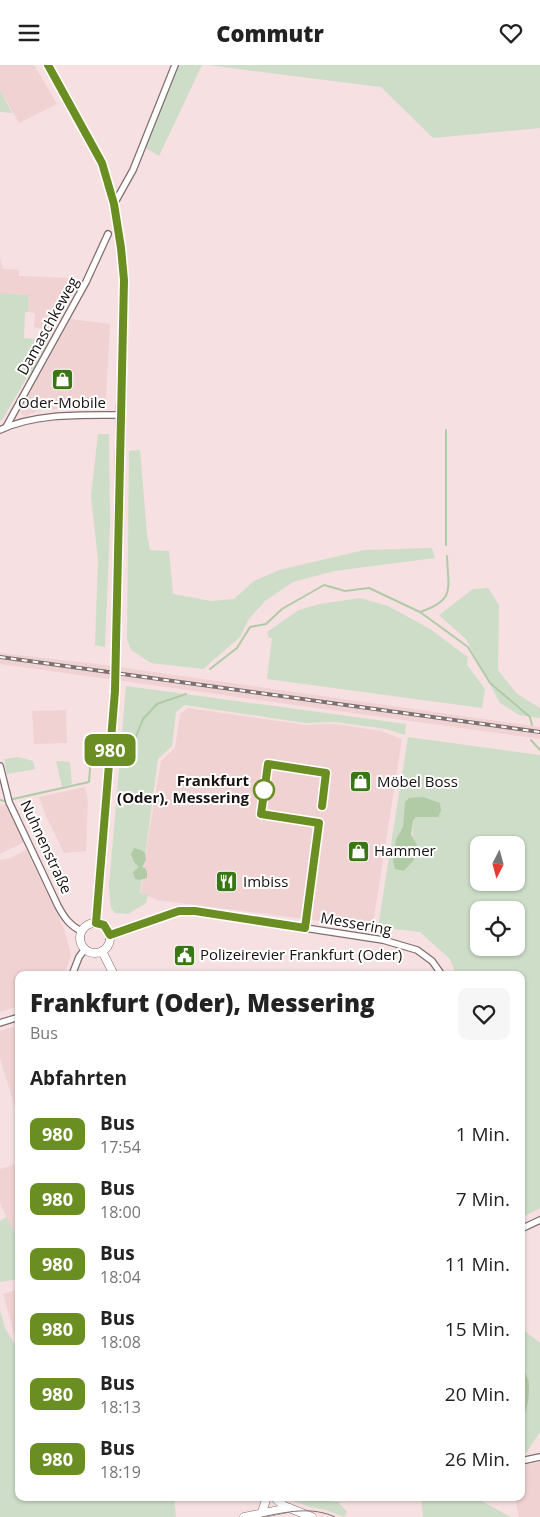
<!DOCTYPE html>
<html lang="de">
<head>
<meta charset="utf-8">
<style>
  :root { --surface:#fff; --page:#f6f6f6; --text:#222; --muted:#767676 }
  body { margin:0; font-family:"Open Sans",sans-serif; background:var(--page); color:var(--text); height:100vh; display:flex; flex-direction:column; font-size:19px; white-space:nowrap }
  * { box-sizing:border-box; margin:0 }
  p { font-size:16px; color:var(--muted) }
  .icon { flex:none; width:28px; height:28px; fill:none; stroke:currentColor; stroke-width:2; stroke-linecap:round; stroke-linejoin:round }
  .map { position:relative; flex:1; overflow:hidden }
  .drawer { position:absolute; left:15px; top:906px; width:510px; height:530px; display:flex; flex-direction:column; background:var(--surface); border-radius:10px; box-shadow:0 1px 4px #0004 }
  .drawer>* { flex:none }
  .badge { padding:0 10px; border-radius:8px; font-size:18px; line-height:32px }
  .needle { width:32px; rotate:186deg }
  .controls { position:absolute; left:470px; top:771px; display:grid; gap:10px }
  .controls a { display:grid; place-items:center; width:55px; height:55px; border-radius:10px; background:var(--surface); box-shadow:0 1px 4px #0004; font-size:25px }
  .map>.badge { position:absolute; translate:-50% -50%; box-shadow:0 0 0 2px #fff }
  h2 { padding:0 15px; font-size:19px; line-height:45px }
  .round { display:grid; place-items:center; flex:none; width:52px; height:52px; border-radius:10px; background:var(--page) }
  .summary { display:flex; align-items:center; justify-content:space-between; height:85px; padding:0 15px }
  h1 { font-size:24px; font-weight:800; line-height:38px }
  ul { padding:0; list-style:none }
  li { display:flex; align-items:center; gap:15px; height:65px; padding:0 15px }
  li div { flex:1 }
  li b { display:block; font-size:19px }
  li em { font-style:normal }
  li .badge { min-width:55px; font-weight:700; text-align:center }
  header { display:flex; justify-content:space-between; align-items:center; height:65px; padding:0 15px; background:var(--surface); font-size:22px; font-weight:800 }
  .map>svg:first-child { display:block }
  .built { fill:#f0d2d2 }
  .green { fill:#cdddc7; fill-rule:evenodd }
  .water { fill:#b0cba6 }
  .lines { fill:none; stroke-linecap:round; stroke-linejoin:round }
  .stream { stroke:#b0cba6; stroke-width:2 }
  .street-casing { stroke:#816e6f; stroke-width:8 }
  .secondary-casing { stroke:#816e6f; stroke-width:9 }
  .street { stroke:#fff; stroke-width:5.5 }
  .secondary { stroke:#fff; stroke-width:8 }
  .tram { stroke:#7e7071; stroke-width:1 }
  .rail-casing { stroke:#7e7071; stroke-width:4 }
  .rail { stroke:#fff; stroke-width:2; stroke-dasharray:5.5; stroke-linecap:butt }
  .secondary-bridge-casing { stroke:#816e6f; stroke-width:9; stroke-linecap:butt }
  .secondary-bridge { stroke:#fff; stroke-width:8 }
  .line-casing { stroke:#fff; stroke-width:11 }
  .line { stroke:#6b8e23; stroke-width:8 }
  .stop-dot { fill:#fff; stroke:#6b8e23; stroke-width:2.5 }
  .labels { text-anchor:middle; stroke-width:4; stroke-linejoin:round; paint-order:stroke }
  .street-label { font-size:15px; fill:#181111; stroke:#fff }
  .poi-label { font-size:15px; fill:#181111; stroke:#fff; text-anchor:start }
  .stop-label { font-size:15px; font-weight:bold; fill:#181111; stroke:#fff; text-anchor:end }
</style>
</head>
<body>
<header><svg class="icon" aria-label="menu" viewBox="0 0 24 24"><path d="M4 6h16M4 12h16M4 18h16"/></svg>Commutr<svg class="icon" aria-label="heart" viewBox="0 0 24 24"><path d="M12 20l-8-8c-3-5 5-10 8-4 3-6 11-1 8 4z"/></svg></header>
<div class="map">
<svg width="540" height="1452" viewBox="0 0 540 1452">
  <rect width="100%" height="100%" fill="#f6e0e1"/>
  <g class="built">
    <polygon points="0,0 34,0 57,39 19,58 0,25"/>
    <polygon points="0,193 3,204 19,205 19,211 71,213 77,215 49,266 34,262 35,248 28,247 29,230 0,228"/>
    <polygon points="71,254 110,259 106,334 98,341 70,342 37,346 26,351 22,350 20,346"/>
    <polygon points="0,588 97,599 540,662 540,674 0,599"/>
    <polygon points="188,643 306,660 334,659 381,666 402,674 373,859 359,861 157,835 141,828 145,792 161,696 175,683 180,649"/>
    <polygon points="66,645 67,678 34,679 32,646"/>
    <polygon points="85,722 88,735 86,786 64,788 46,751 39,732"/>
    <polygon points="6,739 24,777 0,789 0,740"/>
    <polygon points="26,785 64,863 71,890 64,910 19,910 19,941 0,947 0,795 11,793"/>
    <polygon points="19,960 19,1056 0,993 0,966"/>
    <polygon points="19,1098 19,1177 0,1138 0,1104"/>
    <polygon points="19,1224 19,1271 15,1272 3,1229"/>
    <polygon points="540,1397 540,1452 519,1452 515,1433 521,1432 521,1401"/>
  </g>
  <g class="green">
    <polygon points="177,0 202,0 159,91 139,79"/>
    <polygon points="207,0 540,0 540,63 433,73 381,22"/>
    <polygon points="0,25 12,48 0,47"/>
    <polygon points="0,228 29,230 28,247 25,247 24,273 49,275 29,313 27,312 2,355 0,356"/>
    <polygon points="98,369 109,369 110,460 105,582 95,580 98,495 91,431"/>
    <polygon points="140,385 147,469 150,485 169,486 173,529 211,536 234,534 254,516 279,505 364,485 432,483 435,493 334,506 293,517 265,536 248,555 240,572 203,604 151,598 131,585 127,574 129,386"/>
    <polygon points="488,523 499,540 498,605 517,629 540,643 540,653 519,650 500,638 466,574 439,550 473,524"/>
    <polygon points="360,533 388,541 430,564 468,592 467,600 485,624 482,643 267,614 272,573 269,573 267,567 299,545 320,539"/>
    <polygon points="126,621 406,659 405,670 386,664 336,657 305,658 185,640 176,647 172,681 158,694 140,828 148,830 146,838 128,849 115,848 111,843 109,822"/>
    <path d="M408,672L540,690V1143L521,1153V910H456L450,894L420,867L378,862ZM405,737L416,752C406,766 420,779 414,794C412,798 407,803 404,806L396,774L403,762ZM479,780H516V818H479ZM479,845H516V882H479Z"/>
    <polygon points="18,692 33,696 35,704 7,709 4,694"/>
    <polygon points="56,696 70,697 72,719 62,722"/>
    <polygon points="7,1152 19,1177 19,1214 0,1217 0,1156"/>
    <polygon points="0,1246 5,1263 14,1278 19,1276 19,1432 174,1433 176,1452 0,1452"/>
    <polygon points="521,1263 540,1278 540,1367 524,1391 521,1391 521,1359 524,1353 528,1314 521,1304"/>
    <polygon points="285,1433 317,1433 322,1435 338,1437 347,1447 344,1452 326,1445 310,1442"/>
    <polygon points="421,1433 476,1433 511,1452 423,1452"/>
  </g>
  <g class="water">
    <polygon points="423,732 440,738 441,746 438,752 416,752 413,756 411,769 417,780 414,795 404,806 395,804 393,796 396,774 403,762 405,737 409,733"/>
    <polygon points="134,783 141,785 145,788 146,795 142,802 145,803 147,807 147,813 139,815 135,814 133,807 139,802 134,797 131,789"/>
    <path d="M521,1304C523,1307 527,1311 528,1314C531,1325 527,1349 521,1359Z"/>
  </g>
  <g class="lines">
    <g class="stream">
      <polyline points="446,480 446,365"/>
      <path d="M420,547C456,535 448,524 447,491"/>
      <polyline points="210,604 237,583 250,562 266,559 282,544 324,520 345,526 369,523 420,547 468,582 490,618 530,652 532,660"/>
      <polyline points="531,675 540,685"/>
      <polyline points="119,684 133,679 143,654 157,639 186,629"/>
      <polyline points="13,734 89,717 91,691 102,686"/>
      <polyline points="0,735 5,736"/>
    </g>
    <defs>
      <g id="street">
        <polyline points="114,139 133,105 175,0"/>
        <polyline points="6,362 86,217 108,169"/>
        <path d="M0,365C35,348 82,350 120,350"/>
        <path d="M0,701L9,737L58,841C64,852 69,860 81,866"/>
        <polyline points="110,870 179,846 195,846 383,875 417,885 432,896 442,910"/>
        <polyline points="72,910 79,892 85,884"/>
        <polyline points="0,958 19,952"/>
        <polyline points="521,1164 540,1155"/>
        <polyline points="521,1396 540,1392"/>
      </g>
      <g id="secondary">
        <polyline points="48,0 102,98 114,139 121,183 124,215 123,267 120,350 116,576"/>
        <polyline points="96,857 115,626"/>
        <circle cx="95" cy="873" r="15"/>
        <polyline points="102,886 114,910"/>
        <polyline points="274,1432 284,1441 312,1452"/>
        <polyline points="261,1450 267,1432"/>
        <polyline points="244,1452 289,1443"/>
      </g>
    </defs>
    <use href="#street" class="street-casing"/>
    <use href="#secondary" class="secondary-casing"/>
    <use href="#street" class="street"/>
    <use href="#secondary" class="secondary"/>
    <path class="tram" d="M262,1452C286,1447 312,1441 335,1452"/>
    <defs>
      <polyline id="rail" points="0,592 540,667"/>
    </defs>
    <use href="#rail" class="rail-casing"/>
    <use href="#rail" class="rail"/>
    <defs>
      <polyline id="secondary-bridge" points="115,626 116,576"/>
    </defs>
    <use href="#secondary-bridge" class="secondary-bridge-casing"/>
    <use href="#secondary-bridge" class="secondary-bridge"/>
  </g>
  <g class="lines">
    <defs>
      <polyline id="line" points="48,0 102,98 114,139 121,183 124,215 115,626 96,858 104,860 110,870 179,846 195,846 305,863 319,758 261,749 268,699 326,708 322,741"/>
    </defs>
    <use href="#line" class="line-casing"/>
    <use href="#line" class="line"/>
  </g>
  <defs>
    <symbol id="shop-square" viewBox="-11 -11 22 22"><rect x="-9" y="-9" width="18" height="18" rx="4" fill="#387714" stroke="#fff"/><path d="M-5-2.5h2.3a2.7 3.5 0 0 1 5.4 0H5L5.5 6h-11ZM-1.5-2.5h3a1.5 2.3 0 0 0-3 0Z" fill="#fff"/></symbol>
    <symbol id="restaurant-square" viewBox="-11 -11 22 22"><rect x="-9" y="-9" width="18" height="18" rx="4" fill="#387714" stroke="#fff"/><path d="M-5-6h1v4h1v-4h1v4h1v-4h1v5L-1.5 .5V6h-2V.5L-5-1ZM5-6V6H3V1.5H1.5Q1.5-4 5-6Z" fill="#fff"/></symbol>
    <symbol id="civic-square" viewBox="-11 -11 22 22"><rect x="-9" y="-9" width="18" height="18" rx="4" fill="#387714" stroke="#fff"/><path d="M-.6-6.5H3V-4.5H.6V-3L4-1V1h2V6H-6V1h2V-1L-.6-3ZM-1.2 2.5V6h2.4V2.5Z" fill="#fff"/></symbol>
  </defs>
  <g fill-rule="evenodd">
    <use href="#shop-square" x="50" y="302" width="25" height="25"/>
    <use href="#shop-square" x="348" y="704" width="25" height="25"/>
    <use href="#shop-square" x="346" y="774" width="25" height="25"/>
    <use href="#restaurant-square" x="214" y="804" width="25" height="25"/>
    <use href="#civic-square" x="172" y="878" width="25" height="25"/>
  </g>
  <circle class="stop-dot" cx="264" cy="725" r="10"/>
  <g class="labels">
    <g class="street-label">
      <text transform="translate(48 261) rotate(-61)" y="5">Damaschkeweg</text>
      <text transform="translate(46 782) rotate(65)" y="5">Nuhnenstraße</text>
      <text transform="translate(356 859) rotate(10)" y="5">Messering</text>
    </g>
    <g class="poi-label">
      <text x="62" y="343" text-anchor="middle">Oder-Mobile</text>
      <text x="377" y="722">Möbel Boss</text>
      <text x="374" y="791">Hammer</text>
      <text x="243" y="822">Imbiss</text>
      <text x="200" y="895">Polizeirevier Frankfurt (Oder)</text>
    </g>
    <g class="stop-label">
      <text x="249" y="721">Frankfurt<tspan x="249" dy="17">(Oder), Messering</tspan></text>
    </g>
  </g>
</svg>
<div class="controls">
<a><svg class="needle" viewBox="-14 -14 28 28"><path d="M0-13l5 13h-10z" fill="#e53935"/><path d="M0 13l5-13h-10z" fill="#767676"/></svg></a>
<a><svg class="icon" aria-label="locate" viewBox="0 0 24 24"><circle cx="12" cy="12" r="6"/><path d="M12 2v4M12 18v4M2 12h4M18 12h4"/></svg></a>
</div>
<b class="badge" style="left:110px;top:685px;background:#6b8e23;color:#fff">980</b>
<section class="drawer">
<div class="summary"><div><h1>Frankfurt (Oder), Messering</h1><p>Bus</p></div><a class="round"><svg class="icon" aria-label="heart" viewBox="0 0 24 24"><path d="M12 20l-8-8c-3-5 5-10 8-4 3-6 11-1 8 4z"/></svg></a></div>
<h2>Abfahrten</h2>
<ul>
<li><span class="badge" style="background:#6b8e23;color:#fff">980</span><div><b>Bus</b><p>17:54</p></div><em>1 Min.</em></li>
<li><span class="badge" style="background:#6b8e23;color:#fff">980</span><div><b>Bus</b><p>18:00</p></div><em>7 Min.</em></li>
<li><span class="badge" style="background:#6b8e23;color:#fff">980</span><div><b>Bus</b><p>18:04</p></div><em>11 Min.</em></li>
<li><span class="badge" style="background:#6b8e23;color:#fff">980</span><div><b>Bus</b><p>18:08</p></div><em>15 Min.</em></li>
<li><span class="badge" style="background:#6b8e23;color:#fff">980</span><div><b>Bus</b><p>18:13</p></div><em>20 Min.</em></li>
<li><span class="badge" style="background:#6b8e23;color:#fff">980</span><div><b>Bus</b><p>18:19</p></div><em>26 Min.</em></li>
</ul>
</section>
</div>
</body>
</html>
